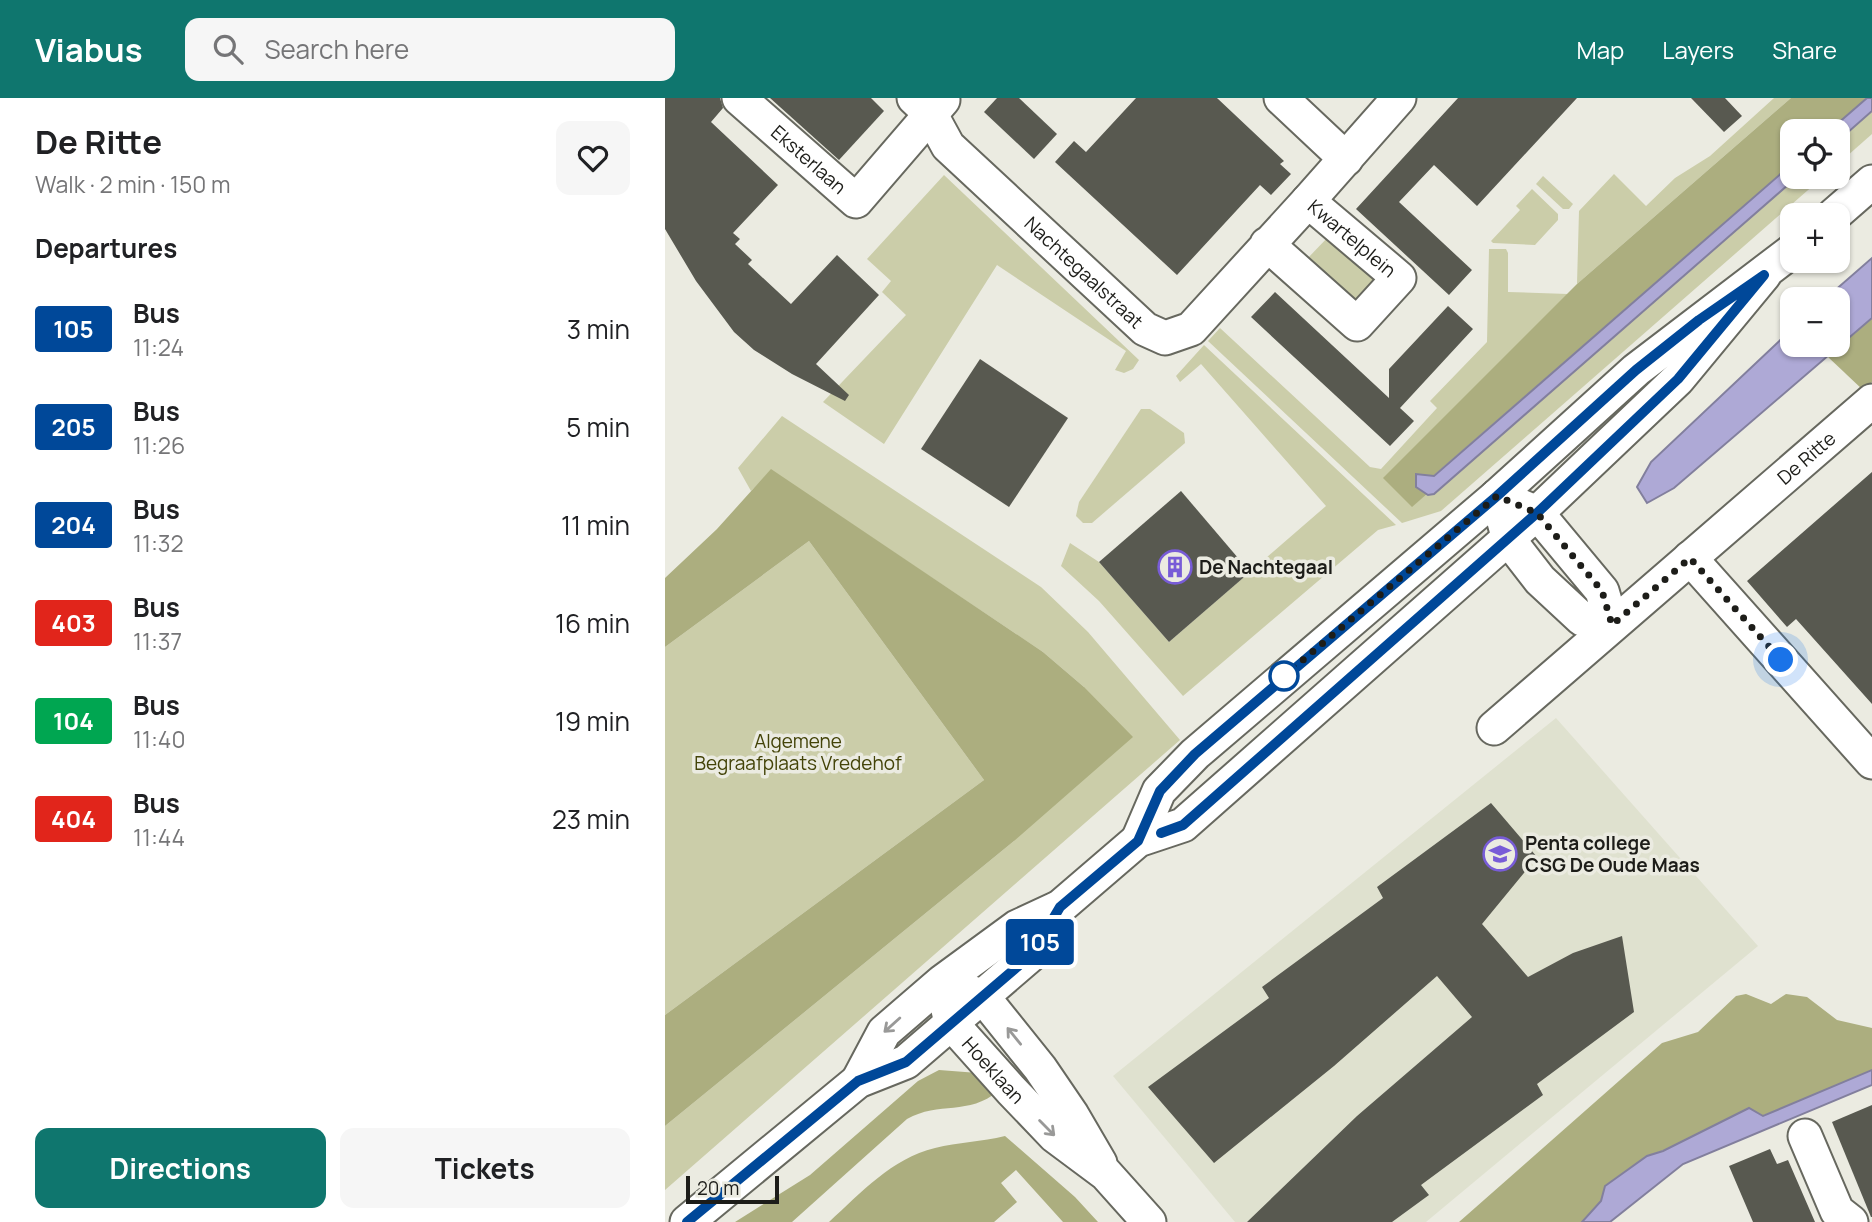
<!DOCTYPE html>
<html lang="en">
<head>
<meta charset="utf-8">
<style>
  :root { --surface:#fff; --page:#f6f6f6; --text:#202124; --muted:#757577; --accent:#0f766e }
  body { margin:0; font-family:Manrope,sans-serif; background:var(--page); color:var(--text); height:100vh; display:flex; flex-direction:column; font-size:26px; white-space:nowrap }
  * { box-sizing:border-box; margin:0 }
  p { font-size:23px; color:var(--muted) }
  .icon { flex:none; width:38px; height:38px; fill:none; stroke:currentColor; stroke-width:2; stroke-linecap:round; stroke-linejoin:round }
  .map { position:relative; flex:1; overflow:hidden }
  .side { display:flex; flex-direction:column; background:var(--surface); width:665px }
  .side>* { flex:none }
  .badge { padding:0 14px; border-radius:5px; font-size:24px; line-height:46px }
  .tools { position:absolute; left:1115px; top:21px; display:grid; gap:14px }
  .tools a { display:grid; place-items:center; width:70px; height:70px; border-radius:14px; background:var(--surface); box-shadow:0 2px 5px #0004; font-size:35px }
  .scale { position:absolute; left:21px; bottom:18px; width:93px; box-sizing:border-box; padding-left:7px; border:4px solid #1d1d19; border-top:0; font-size:19px; line-height:24px; white-space:nowrap; color:#1d1d19; -webkit-text-stroke:5px #ebebe1; paint-order:stroke }
  .you { position:absolute; width:35px; height:35px; margin:-18px; border:5px solid #fff; border-radius:50%; background:#1a73e8; box-shadow:0 0 0 10px #1a73e833 }
  .map>.badge { position:absolute; translate:-50% -50%; box-shadow:0 0 0 4px #fff }
  h2 { padding:0 35px; font-size:26px; line-height:63px }
  .round { display:grid; place-items:center; flex:none; width:74px; height:74px; border-radius:14px; background:var(--page) }
  .summary { display:flex; align-items:center; justify-content:space-between; height:119px; padding:0 35px }
  h1 { font-size:33px; font-weight:700; line-height:52px }
  .button { display:flex; gap:14px; margin-top:auto; padding:14px 35px }
  .button a { flex:1; height:80px; border-radius:14px; background:var(--accent); color:#fff; font-size:28px; font-weight:700; line-height:80px; text-align:center }
  .button a+a { background:var(--page); color:var(--text) }
  ul { padding:0; list-style:none }
  li { display:flex; align-items:center; gap:21px; height:98px; padding:0 35px }
  li div { flex:1 }
  li b { display:block; font-size:26px }
  li em { font-style:normal }
  li .badge { min-width:77px; font-weight:700; text-align:center }
  header { display:flex; align-items:center; gap:42px; box-sizing:border-box; height:98px; padding:0 35px; background:var(--accent); color:#fff }
  header strong { font-size:33px }
  nav { display:flex; gap:38px; margin-inline-start:auto; font-size:24px }
  .search { width:490px; height:63px; background:var(--page); display:flex; align-items:center; gap:18px; box-sizing:border-box; padding:0 24px; border-radius:14px; color:var(--muted); font-size:26px }
  main { display:flex; flex:1; min-height:0 }
  .map>svg:first-child { display:block }
  .built { fill:#dfe1cf }
  .green { fill:#cbcda9 }
  .forest { fill:#acae7f }
  .water { fill:#aea9d6; stroke:#827f9d; stroke-width:2 }
  .building { fill:#585950 }
  .lines { fill:none; stroke-linecap:round; stroke-linejoin:round }
  .minor-casing { stroke:#67685f; stroke-width:37 }
  .minor { stroke:#fff; stroke-width:33 }
  .oneway { stroke:#999998 }
  .line-casing { stroke:#fff; stroke-width:16 }
  .line { stroke:#004899; stroke-width:10 }
  .walk { stroke:#1d1d19; stroke-width:7; stroke-dasharray:0 12.6 }
  .stop-dot { fill:#fff; stroke:#004899; stroke-width:3.5 }
  .labels { text-anchor:middle; stroke-width:7; stroke-linejoin:round; paint-order:stroke }
  .street-label { font-size:19px; fill:#1d1d19; stroke:#ebebe1 }
  .poi-label { font-size:19px; font-weight:bold; fill:#1d1d19; stroke:#ebebe1; text-anchor:start }
  .park-label { font-size:19px; fill:#434308; stroke:#ebebe1 }
</style>
</head>
<body>
<header>
<strong>Viabus</strong>
<div class="search"><svg class="icon" aria-label="search" viewBox="0 0 24 24"><circle cx="10" cy="10" r="6"/><path d="M15 15l6 6"/></svg>Search here</div>
<nav><a>Map</a><a>Layers</a><a>Share</a></nav>
</header>
<main>
<section class="side">
<div class="summary"><div><h1>De Ritte</h1><p>Walk · 2 min · 150 m</p></div><a class="round"><svg class="icon" aria-label="heart" viewBox="0 0 24 24"><path d="M12 20l-8-8c-3-5 5-10 8-4 3-6 11-1 8 4z"/></svg></a></div>
<h2>Departures</h2>
<ul>
<li><span class="badge" style="background:#004899;color:#fff">105</span><div><b>Bus</b><p>11:24</p></div><em>3 min</em></li>
<li><span class="badge" style="background:#004899;color:#fff">205</span><div><b>Bus</b><p>11:26</p></div><em>5 min</em></li>
<li><span class="badge" style="background:#004899;color:#fff">204</span><div><b>Bus</b><p>11:32</p></div><em>11 min</em></li>
<li><span class="badge" style="background:#e1251b;color:#fff">403</span><div><b>Bus</b><p>11:37</p></div><em>16 min</em></li>
<li><span class="badge" style="background:#00a651;color:#fff">104</span><div><b>Bus</b><p>11:40</p></div><em>19 min</em></li>
<li><span class="badge" style="background:#e1251b;color:#fff">404</span><div><b>Bus</b><p>11:44</p></div><em>23 min</em></li>
</ul>
<div class="button"><a>Directions</a><a>Tickets</a></div>
</section>
<div class="map">
<svg width="1207" height="1124" viewBox="0 0 1207 1124">
  <rect width="100%" height="100%" fill="#ebebe1"/>
  <polygon class="built" points="891,620 1093,848 761,1124 570,1124 448,978"/>
  <g class="green">
    <polygon points="1109,0 1126,0 912,186 914,113 949,76 981,108 1010,80 1045,58"/>
    <polygon points="1207,13 1207,36 1173,66 1172,43"/>
    <polygon points="279,77 474,262 468,271 459,275 450,272 461,253 332,167 219,346 158,304 241,217 217,194 226,183 202,161"/>
    <polygon points="878,78 908,106 904,111 898,111 871,86"/>
    <polygon points="1132,79 1158,79 776,413 737,425 543,243 555,230 705,369 716,371 772,310 765,303 822,244 824,151 841,151 843,155 843,194 903,196 719,380 747,408 762,396 769,396"/>
    <polygon points="867,91 893,116 893,122 870,147 828,145 826,143 855,112 851,108"/>
    <polygon points="666,136 711,180 690,204 641,162"/>
    <polygon points="539,247 731,427 713,432 518,598 434,503 396,468 405,445 434,464 504,544 661,408 536,266 515,284 511,278"/>
    <polygon points="476,311 485,311 519,335 520,345 427,425 418,425 411,418 414,404"/>
    <polygon points="117,318 376,489 423,534 515,642 0,1092 0,1028 349,743 419,589 378,554 106,372 86,393 73,370"/>
    <polygon points="144,443 319,682 0,917 0,549"/>
  </g>
  <g class="forest">
    <polygon points="1126,0 1202,0 1164,33 1127,33 1127,66 768,378 752,377 751,389 762,396 747,409 718,380 912,186"/>
    <polygon points="1207,220 1207,284 1198,292 1163,259"/>
    <polygon points="106,371 378,554 419,589 468,639 349,743 0,1028 0,917 319,682 144,443 0,549 0,480 52,431"/>
    <polygon points="1081,896 1106,906 1121,896 1142,899 1172,922 1207,930 1207,972 1130,1006 982,1058 940,1088 936,1103 917,1124 794,1124 997,945 1033,934 1071,898"/>
    <path d="M274,972L313,975L333,993C304,1018 274,1003 242,1021L127,1124H70L145,1077L253,983Z"/>
    <path d="M340,1038L410,1099L433,1124H398L351,1072L336,1085L352,1104L329,1124H164C197,1094 226,1061 270,1050C293,1044 317,1044 340,1038Z"/>
  </g>
  <g class="water">
    <polygon points="1202,0 1207,0 1207,13 1173,43 1172,33 1164,33"/>
    <polygon points="1127,66 1127,79 1132,79 769,396 763,397 751,389 751,376 769,378"/>
    <polygon points="1207,160 1207,220 1009,390 982,405 972,389 986,364 1127,231 1127,247 1172,247 1172,201 1160,201"/>
    <polygon points="1207,972 1207,987 1018,1066 945,1124 917,1124 936,1103 940,1088 982,1058 998,1053 1084,1010 1098,1018"/>
  </g>
  <g class="building">
    <polygon points="0,0 55,0 58,10 46,24 113,87 68,135 75,141 70,146 87,162 83,166 126,206 172,157 214,197 151,266 184,297 180,303 127,276 89,252 69,234 31,183 0,131"/>
    <polygon points="105,0 206,0 219,13 174,62"/>
    <polygon points="332,0 354,0 392,36 369,61 319,14"/>
    <polygon points="471,0 552,0 619,63 615,66 626,76 606,97 595,87 512,177 390,64 409,43 421,54"/>
    <polygon points="793,0 912,0 812,108 769,67 734,104 807,172 784,197 691,111"/>
    <polygon points="1026,0 1060,0 1077,18 1059,34"/>
    <polygon points="610,194 724,300 724,271 783,208 808,231 735,310 749,323 725,348 586,219"/>
    <polygon points="315,261 403,320 344,409 256,351"/>
    <polygon points="1207,374 1207,606 1131,521 1122,529 1082,483"/>
    <polygon points="516,393 585,474 504,544 434,464"/>
    <polygon points="826,705 872,759 817,826 863,879 908,855 957,838 969,914 872,986 878,997 756,1087 764,1097 727,1124 582,1124 692,1018 807,919 772,878 669,968 549,1065 483,989 604,900 597,889 718,800 712,789"/>
    <polygon points="1207,1007 1207,1119 1206,1119 1167,1024"/>
    <polygon points="1105,1051 1112,1066 1123,1062 1150,1124 1088,1124 1064,1068"/>
  </g>
  <g class="lines">
    <defs>
      <g id="minor">
        <path id="s1" d="M74,0L191,103L278,2"/>
        <path id="s2" d="M249,0L265,15L283,48L480,231L500,240L526,231L643,103L734,180L692,226L602,146"/>
        <polyline points="616,0 681,61"/>
        <polyline points="643,103 734,0"/>
        <polyline points="1169,117 1207,84"/>
        <polygon points="832,398 872,415 937,493 947,527 917,521 875,482 844,442"/>
        <polyline points="1025,460 1207,664"/>
        <path id="s3" d="M829,630L1207,303"/>
        <polyline points="473,742 494,693 530,656 832,398 971,272 1127,153"/>
        <polyline points="297,891 318,899 375,970 407,1017 435,1065"/>
        <path id="s4" d="M281,903L286,925L346,992L390,1038L441,1076L484,1124"/>
        <polyline points="193,983 219,934 277,884 352,829 395,809 473,742 518,727 872,415 1013,281 1099,177"/>
        <polyline points="1140,1038 1172,1113 1186,1124"/>
        <polyline points="22,1124 193,983 241,964 369,854 395,809"/>
      </g>
    </defs>
    <use href="#minor" class="minor-casing"/>
    <use href="#minor" class="minor"/>
  </g>
  <defs><path id="oneway-shaft" d="M-6 0H5M1.5-3L5.5 0L1.5 3" fill="none" stroke-width="1.6" stroke-linecap="round" stroke-linejoin="round" transform="scale(1.75)"/></defs>
  <g class="oneway">
    <use href="#oneway-shaft" transform="translate(227 927) rotate(138)"/>
    <use href="#oneway-shaft" transform="translate(349 938) rotate(-129)"/>
    <use href="#oneway-shaft" transform="translate(382 1030) rotate(45)"/>
  </g>
  <g class="lines">
    <defs>
      <polyline id="line" points="22,1124 193,983 241,964 352,869 369,853 395,809 473,743 495,693 530,656 832,398 971,272 1034,222 1099,177 1013,281 872,415 518,727 496,735"/>
    </defs>
    <use href="#line" class="line-casing"/>
    <use href="#line" class="line"/>
    <polyline class="walk" points="619,578 832,398 872,415 937,493 947,527 1025,460 1116,562"/>
  </g>
  <defs>
    <symbol id="building-ring" viewBox="-11 -11 22 22"><circle r="9.5" fill="#ebebe1" stroke="#785cd7" stroke-width="1.5"/><path d="M-4-6H4V6H1V3H-1V6H-4ZM-2.5-4.3h1.7v1.8h-1.7ZM.8-4.3h1.7v1.8H.8ZM-2.5-1h1.7V.8h-1.7ZM.8-1h1.7V.8H.8Z" fill="#785cd7"/></symbol>
    <symbol id="school-ring" viewBox="-11 -11 22 22"><circle r="9.5" fill="#ebebe1" stroke="#785cd7" stroke-width="1.5"/><path d="M0-5L7-2L0 1L-7-2ZM-4 1L0 2.5L4 1V4Q0 6-4 4Z" fill="#785cd7"/></symbol>
  </defs>
  <g fill-rule="evenodd">
    <use href="#building-ring" x="491" y="450" width="38" height="38"/>
    <use href="#school-ring" x="816" y="737" width="38" height="38"/>
  </g>
  <circle class="stop-dot" cx="619" cy="578" r="14"/>
  <g class="labels">
    <g class="street-label">
      <text dy="7" stroke="none"><textPath href="#s1" startOffset="93">Eksterlaan</textPath></text>
      <text dy="7" stroke="none"><textPath href="#s2" startOffset="609">Kwartelplein</textPath></text>
      <text dy="7" stroke="none"><textPath href="#s2" startOffset="245">Nachtegaalstraat</textPath></text>
      <text dy="7" stroke="none"><textPath href="#s3" startOffset="413">De Ritte</textPath></text>
      <text dy="7" stroke="none"><textPath href="#s4" startOffset="86">Hoeklaan</textPath></text>
    </g>
    <g class="poi-label">
      <text x="534" y="476">De Nachtegaal</text>
      <text x="860" y="752">Penta college<tspan x="860" dy="22">CSG De Oude Maas</tspan></text>
    </g>
    <g class="park-label">
      <text x="133" y="650">Algemene<tspan x="133" dy="22">Begraafplaats Vredehof</tspan></text>
    </g>
  </g>
</svg>
<div class="tools">
<a><svg class="icon" aria-label="locate" viewBox="0 0 24 24"><circle cx="12" cy="12" r="6"/><path d="M12 2v4M12 18v4M2 12h4M18 12h4"/></svg></a>
<a>+</a>
<a>−</a>
</div>
<div class="scale">20 m</div>
<div class="you" style="left:1116px;top:562px"></div>
<b class="badge" style="left:375px;top:844px;background:#004899;color:#fff">105</b>
</div>
</main>
</body>
</html>
